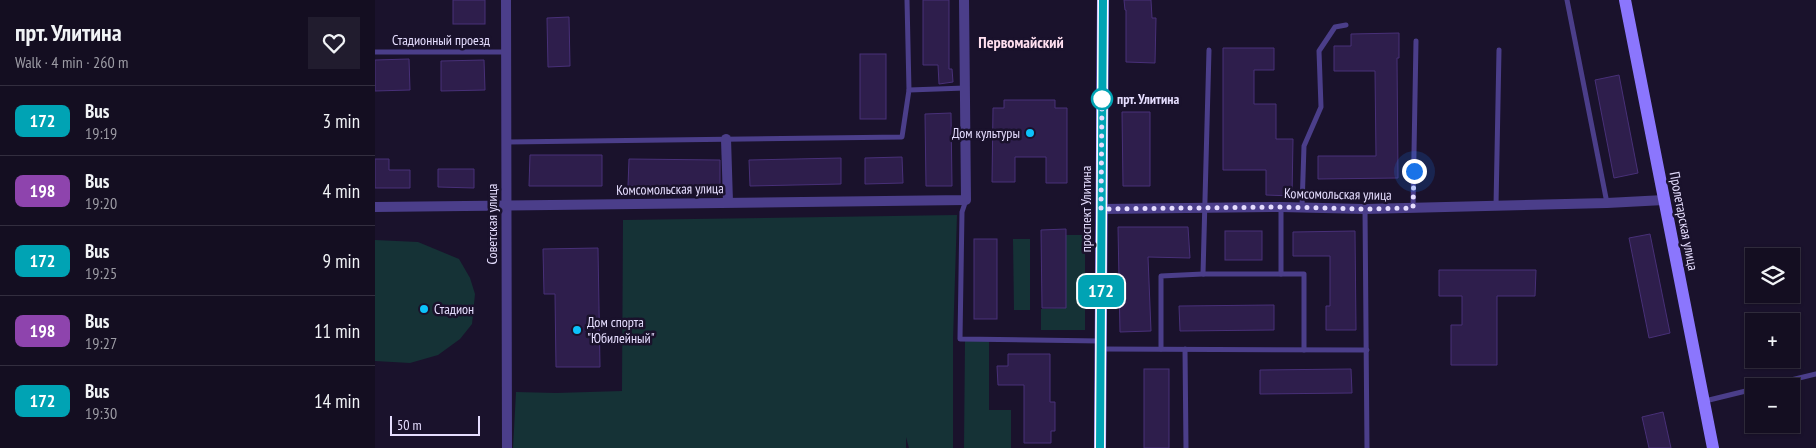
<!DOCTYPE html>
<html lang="en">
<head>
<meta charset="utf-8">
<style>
  :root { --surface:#140e21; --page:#211c2e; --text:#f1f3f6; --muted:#9d9ca5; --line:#332e3f }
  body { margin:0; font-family:"PT Sans Narrow",sans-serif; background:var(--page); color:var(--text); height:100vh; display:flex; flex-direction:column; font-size:19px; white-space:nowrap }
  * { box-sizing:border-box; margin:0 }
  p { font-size:16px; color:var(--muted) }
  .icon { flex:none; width:28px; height:28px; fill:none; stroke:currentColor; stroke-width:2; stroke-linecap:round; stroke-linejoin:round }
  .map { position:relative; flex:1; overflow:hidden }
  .drawer { display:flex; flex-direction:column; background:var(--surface); width:375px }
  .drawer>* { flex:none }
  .badge { padding:0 10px; border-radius:8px; font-size:18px; line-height:32px }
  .fabs { position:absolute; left:1370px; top:248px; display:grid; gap:10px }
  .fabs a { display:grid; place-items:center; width:55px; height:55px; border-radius:0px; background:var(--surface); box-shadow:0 1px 4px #0004,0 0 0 1px var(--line); font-size:25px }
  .scale { position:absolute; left:15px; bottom:12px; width:90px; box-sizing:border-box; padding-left:5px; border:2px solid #e5ddfe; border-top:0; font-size:14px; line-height:18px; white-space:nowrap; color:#e5ddfe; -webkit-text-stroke:4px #1a122c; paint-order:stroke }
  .you { position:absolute; width:25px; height:25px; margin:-12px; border:4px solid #fff; border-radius:50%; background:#1a73e8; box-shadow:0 0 0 8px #1a73e833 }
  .map>.badge { position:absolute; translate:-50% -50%; box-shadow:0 0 0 2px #fff }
  .round { display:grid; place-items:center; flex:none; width:52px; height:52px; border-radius:0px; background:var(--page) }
  .head { display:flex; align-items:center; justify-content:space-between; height:85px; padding:0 15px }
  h1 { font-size:24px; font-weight:700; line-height:38px }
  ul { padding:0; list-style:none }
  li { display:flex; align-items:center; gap:15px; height:70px; padding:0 15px; border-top:1px solid var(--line) }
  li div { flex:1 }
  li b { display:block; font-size:19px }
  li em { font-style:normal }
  li .badge { min-width:55px; font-weight:700; text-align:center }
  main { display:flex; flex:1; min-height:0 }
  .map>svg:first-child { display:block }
  .green { fill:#153236 }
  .building { fill:#2e1e4c; stroke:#483078 }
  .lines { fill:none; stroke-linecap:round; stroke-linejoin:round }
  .lane { stroke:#4b3e8a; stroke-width:5 }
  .street { stroke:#4b3e8a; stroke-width:10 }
  .secondary { stroke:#8b76fd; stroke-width:12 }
  .line-casing { stroke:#fff; stroke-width:11 }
  .line { stroke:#00a3b4; stroke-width:8 }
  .walk { stroke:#e5ddfe; stroke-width:5; stroke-dasharray:0 9 }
  .stop-dot { fill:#fff; stroke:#00a3b4; stroke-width:2.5 }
  .poi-dot { fill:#0cc3fb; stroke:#1a122c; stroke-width:2 }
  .labels { text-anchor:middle; stroke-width:5; stroke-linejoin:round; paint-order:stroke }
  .street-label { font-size:14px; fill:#e5ddfe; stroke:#1a122c }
  .stop-label { font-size:14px; font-weight:bold; fill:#e5ddfe; stroke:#1a122c; text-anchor:start }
  .poi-label { font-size:14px; fill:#e5ddfe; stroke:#1a122c; text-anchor:start }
  .quarter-label { font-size:16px; font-weight:bold; fill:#ffdfef; stroke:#1a122c }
</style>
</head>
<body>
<main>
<section class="drawer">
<div class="head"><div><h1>прт. Улитина</h1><p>Walk · 4 min · 260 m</p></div><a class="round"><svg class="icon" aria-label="heart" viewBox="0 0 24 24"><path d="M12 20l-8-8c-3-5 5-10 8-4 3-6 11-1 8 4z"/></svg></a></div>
<ul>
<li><span class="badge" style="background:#00a3b4;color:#fff">172</span><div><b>Bus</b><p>19:19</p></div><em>3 min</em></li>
<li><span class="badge" style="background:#8e44ad;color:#fff">198</span><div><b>Bus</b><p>19:20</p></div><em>4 min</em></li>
<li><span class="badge" style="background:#00a3b4;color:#fff">172</span><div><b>Bus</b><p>19:25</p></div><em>9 min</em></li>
<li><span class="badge" style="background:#8e44ad;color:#fff">198</span><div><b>Bus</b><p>19:27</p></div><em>11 min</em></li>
<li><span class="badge" style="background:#00a3b4;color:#fff">172</span><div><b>Bus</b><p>19:30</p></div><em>14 min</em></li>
</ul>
</section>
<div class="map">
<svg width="1441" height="448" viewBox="0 0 1441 448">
  <rect width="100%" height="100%" fill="#1a122c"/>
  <g class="green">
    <polygon points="582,215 578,339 578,448 534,448 531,437 531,448 138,448 141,392 181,393 247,391 248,220"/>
    <polygon points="691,235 710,235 710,330 666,330 666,309 691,308"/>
    <polygon points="638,239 655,239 655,310 639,310"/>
    <polygon points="0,240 43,242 84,259 95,278 100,294 97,324 85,339 63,355 35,363 0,361"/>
    <polygon points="590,341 614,341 614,410 636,410 636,448 589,448"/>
  </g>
  <g class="building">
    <rect x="78" y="0" width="32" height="24"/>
    <polygon points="548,0 574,0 574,69 577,69 578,82 564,84 563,65 548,65"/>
    <polygon points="749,0 776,0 777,18 781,18 780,63 751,62 751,10 750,10"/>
    <polygon points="194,17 195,66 173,67 172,18"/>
    <polygon points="1024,33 1024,58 1022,58 1023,178 943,179 943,156 1001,156 1000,71 959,71 959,46 976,46 976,34"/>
    <polygon points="848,48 899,48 899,70 879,70 879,104 901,104 901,139 918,139 917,196 891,195 891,170 848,170"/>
    <rect x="485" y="54" width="26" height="65"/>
    <polygon points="34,59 35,90 0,91 0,60"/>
    <polygon points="109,60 110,90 66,91 66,61"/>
    <polygon points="1244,75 1263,173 1239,178 1220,80"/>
    <polygon points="629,100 680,100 680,108 692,108 692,183 671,183 671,157 640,157 640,182 617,182 618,108 629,108"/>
    <polygon points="747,112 775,112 775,186 748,186"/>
    <polygon points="576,113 577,186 551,186 550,114"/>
    <polygon points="155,155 227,155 227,186 154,186"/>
    <polygon points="527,157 528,183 490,184 490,158"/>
    <polygon points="466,158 466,184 375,186 374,160"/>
    <polygon points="0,159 14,159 14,170 35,170 35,188 0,188"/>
    <polygon points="254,159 345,160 345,187 253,186"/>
    <polygon points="63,169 99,169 99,188 63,187"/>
    <polygon points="743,227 813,227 815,258 773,257 776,331 745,332"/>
    <polygon points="691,229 691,308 667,308 666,230"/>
    <rect x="850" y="231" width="37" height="29"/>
    <polygon points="980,231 981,330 951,330 951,306 955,306 955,256 918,256 918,232"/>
    <polygon points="1275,234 1295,333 1274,338 1254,238"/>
    <rect x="599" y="239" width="23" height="80"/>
    <polygon points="223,248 225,367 181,367 180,294 169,294 168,249"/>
    <polygon points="1064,270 1161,270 1160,296 1122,296 1122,365 1076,365 1076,325 1087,325 1087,296 1064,296"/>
    <polygon points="899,305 899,330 805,331 804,306"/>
    <polygon points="633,354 675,354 675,402 680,402 680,431 676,431 676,443 649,443 649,385 623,385 622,366 633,366"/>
    <rect x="769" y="369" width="25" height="79"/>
    <polygon points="976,369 977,393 885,394 885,370"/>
    <polygon points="1288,412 1296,448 1274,448 1267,417"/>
  </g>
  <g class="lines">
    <g class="lane">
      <polyline points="532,0 534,90"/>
      <polyline points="1192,0 1232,203"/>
      <polyline points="834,50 828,274 929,274 929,350"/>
      <polyline points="0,52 131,52"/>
      <polyline points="131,142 527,137 534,90 590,88"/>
      <polyline points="591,200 587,212 585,339 725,341"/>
      <polyline points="1121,206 1124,50"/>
      <polyline points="927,207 929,146 946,107 944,51 960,27 971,25"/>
      <polyline points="1038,208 1041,41"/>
      <polyline points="990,209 992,448"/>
      <polyline points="906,274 906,207"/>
      <polyline points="727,349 992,350"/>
      <polyline points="786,349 786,276 828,274"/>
      <polyline points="810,349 811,448"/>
      <polyline points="1391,386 1441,374"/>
      <polyline points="1330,401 1379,389"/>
    </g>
    <g class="street">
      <polyline points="131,0 132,448"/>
      <polyline points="351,139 353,202"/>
      <polyline points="0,207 591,200 589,0"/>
      <polyline points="726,209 906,207 990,209 1232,203 1289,200"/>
    </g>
    <g class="secondary">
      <polyline points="1250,0 1338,448"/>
      <polyline points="725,448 728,0"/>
    </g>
  </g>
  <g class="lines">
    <defs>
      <polyline id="line" points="725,448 728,0"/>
    </defs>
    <use href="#line" class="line-casing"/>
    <use href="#line" class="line"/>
    <polyline class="walk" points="727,99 727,95 726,209 906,207 990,209 1038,208 1039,171"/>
  </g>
  <circle class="stop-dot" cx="727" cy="99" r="10"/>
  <g class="poi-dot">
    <circle cx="655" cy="133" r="5"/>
    <circle cx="49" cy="309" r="5"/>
    <circle cx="202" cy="330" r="5"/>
  </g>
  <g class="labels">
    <g class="street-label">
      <text x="66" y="45">Стадионный проезд</text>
      <text transform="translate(295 189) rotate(-1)" y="5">Комсомольская улица</text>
      <text transform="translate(963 194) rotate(1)" y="5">Комсомольская улица</text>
      <text transform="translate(711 209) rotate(-90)" y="5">проспект Улитина</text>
      <text transform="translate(1309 221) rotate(79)" y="5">Пролетарская улица</text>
      <text transform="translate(117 224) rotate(-90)" y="5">Советская улица</text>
    </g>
    <g class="stop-label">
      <text x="742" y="104">прт. Улитина</text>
    </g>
    <g class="poi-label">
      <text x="645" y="138" text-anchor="end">Дом культуры</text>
      <text x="59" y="314">Стадион</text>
      <text x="212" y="327">Дом спорта<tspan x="212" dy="16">"Юбилейный"</tspan></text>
    </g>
    <g class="quarter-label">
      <text x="646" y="48">Первомайский</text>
    </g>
  </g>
</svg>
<div class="fabs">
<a><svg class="icon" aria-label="layers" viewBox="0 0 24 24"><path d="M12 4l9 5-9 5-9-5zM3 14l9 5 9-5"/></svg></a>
<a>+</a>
<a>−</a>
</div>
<div class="scale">50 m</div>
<div class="you" style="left:1039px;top:171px"></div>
<b class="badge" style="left:726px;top:291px;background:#00a3b4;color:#fff">172</b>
</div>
</main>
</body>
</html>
